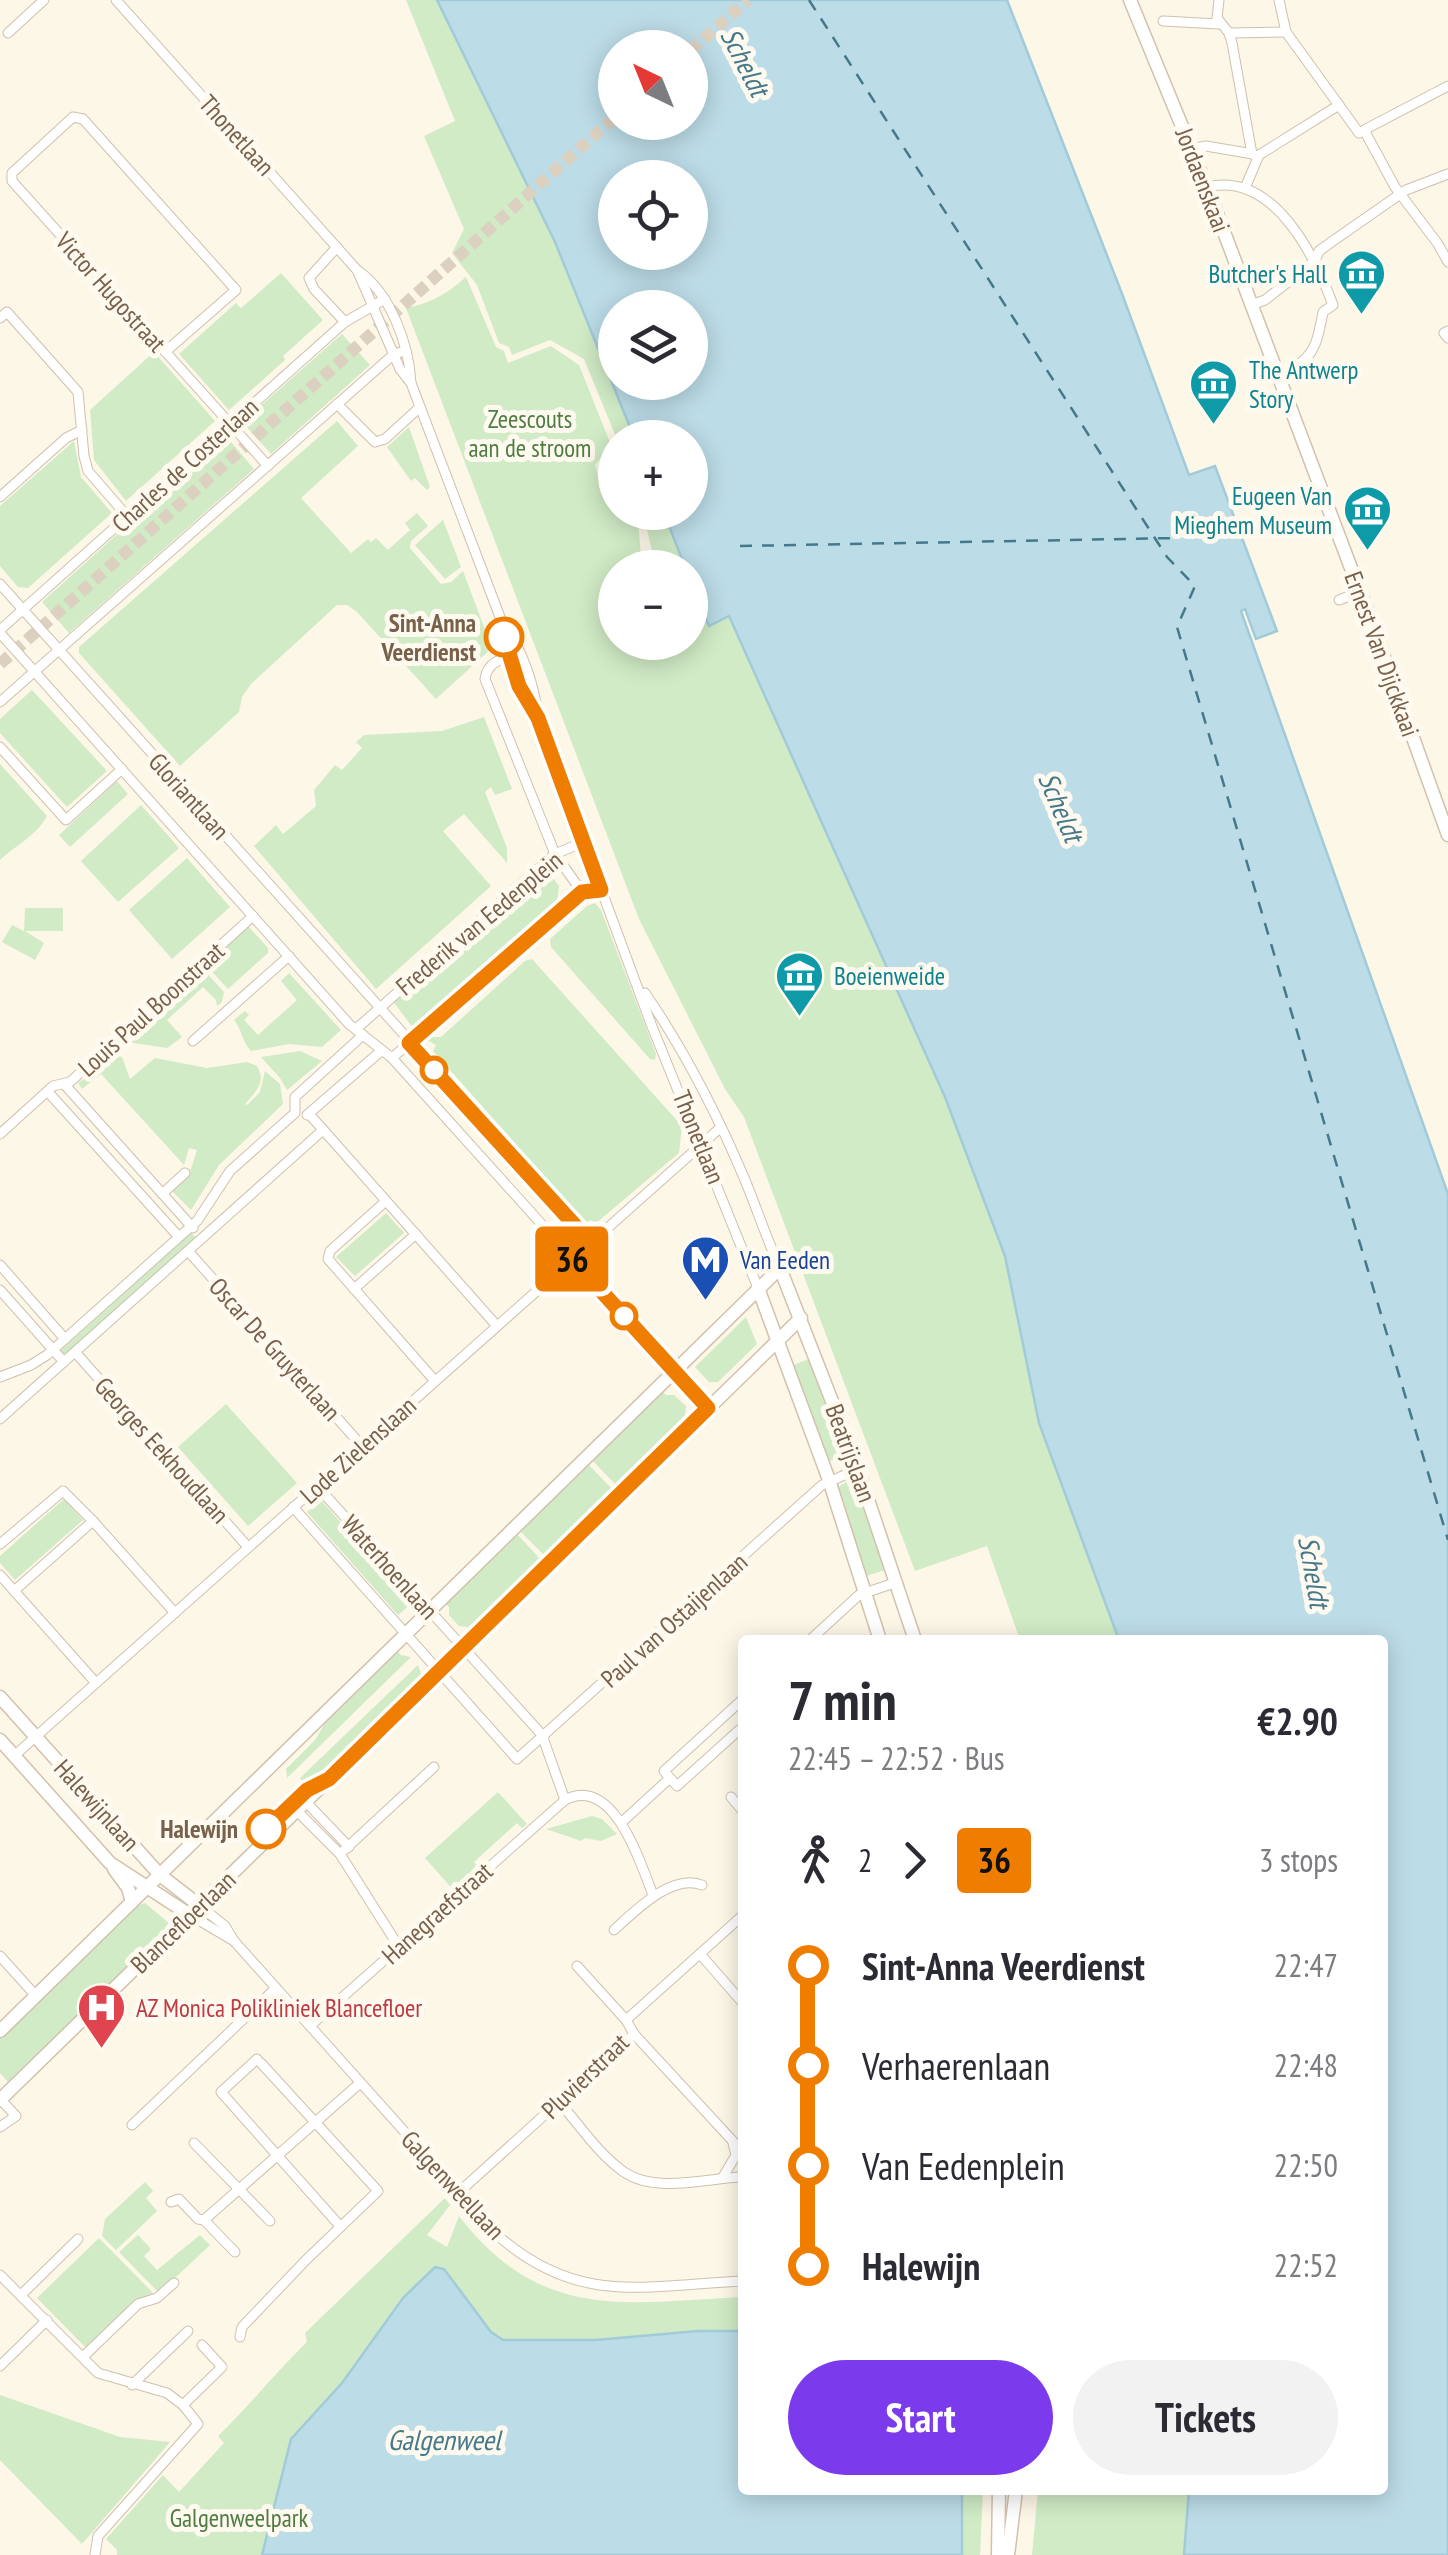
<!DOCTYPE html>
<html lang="en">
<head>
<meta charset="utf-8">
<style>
  :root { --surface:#fff; --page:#f2f2f3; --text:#2b2b33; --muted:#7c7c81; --accent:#7c3aed }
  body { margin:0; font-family:"PT Sans Narrow",sans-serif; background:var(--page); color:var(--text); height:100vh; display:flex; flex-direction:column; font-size:38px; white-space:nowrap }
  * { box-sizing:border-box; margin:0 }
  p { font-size:32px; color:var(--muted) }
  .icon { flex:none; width:55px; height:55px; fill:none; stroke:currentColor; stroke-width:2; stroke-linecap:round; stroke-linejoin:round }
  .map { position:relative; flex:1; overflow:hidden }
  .sheet { position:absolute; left:738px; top:1635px; width:650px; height:860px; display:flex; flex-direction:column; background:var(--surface); border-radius:10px; box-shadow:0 5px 25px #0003 }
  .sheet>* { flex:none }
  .badge { padding:0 20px; border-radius:8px; font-size:35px; line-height:65px }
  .needle { width:65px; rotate:317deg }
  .fabs { position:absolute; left:598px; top:30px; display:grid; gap:20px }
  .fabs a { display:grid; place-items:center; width:110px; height:110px; border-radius:50%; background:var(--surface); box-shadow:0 5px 25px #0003; font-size:50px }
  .map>.badge { position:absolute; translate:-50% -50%; box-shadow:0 0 0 5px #fff }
  .legs { display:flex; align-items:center; gap:15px; height:110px; padding:0 50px; font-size:32px }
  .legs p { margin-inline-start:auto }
  .overview { display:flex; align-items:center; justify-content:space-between; height:170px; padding:0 50px }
  h1 { font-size:55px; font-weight:600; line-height:75px }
  .cta { display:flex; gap:20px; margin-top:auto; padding:20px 50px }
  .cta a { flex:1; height:115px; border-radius:60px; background:var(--accent); color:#fff; font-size:40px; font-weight:600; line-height:115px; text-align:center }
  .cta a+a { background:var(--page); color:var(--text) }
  ul { padding:0 50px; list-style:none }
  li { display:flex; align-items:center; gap:35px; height:100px; font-size:38px }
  li i { display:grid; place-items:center; width:15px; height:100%; margin:0 12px; background:currentColor }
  li i::after { content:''; width:25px; height:25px; margin:-12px; border:8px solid; border-radius:50%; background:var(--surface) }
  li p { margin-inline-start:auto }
  li:first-child i { background:linear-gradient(#0000 50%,currentColor 0) }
  li:last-child i { background:linear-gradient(currentColor 50%,#0000 0) }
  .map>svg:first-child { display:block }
  .green { fill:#d1ebc6 }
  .water { fill:#bcdce7; stroke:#a2cbd9; stroke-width:2.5; fill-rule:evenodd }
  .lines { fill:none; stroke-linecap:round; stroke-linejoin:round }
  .ferry { stroke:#45788b; stroke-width:2.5; stroke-dasharray:12 10; stroke-linecap:butt }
  .secondary-tunnel { stroke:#dcd1c1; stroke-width:12; stroke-dasharray:12 6; stroke-linecap:butt }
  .street-casing { stroke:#cfc0ad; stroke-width:11 }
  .secondary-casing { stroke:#d2c1ab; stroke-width:15 }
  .street { stroke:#fff; stroke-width:9 }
  .secondary { stroke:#fff; stroke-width:12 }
  .line-1-casing { stroke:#fff; stroke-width:22 }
  .line-1 { stroke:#ef7d00; stroke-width:15 }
  .stop-1-dot { fill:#fff; stroke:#ef7d00; stroke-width:5 }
  .labels { text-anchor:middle; stroke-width:10; stroke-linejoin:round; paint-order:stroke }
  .street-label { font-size:25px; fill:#78604b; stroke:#fffaef }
  .culture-label { font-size:25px; fill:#0d838f; stroke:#fffaef; text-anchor:end }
  .park-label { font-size:25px; fill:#4e7d42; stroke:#fffaef }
  .stop-label { font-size:25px; font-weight:bold; fill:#78604b; stroke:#fffaef; text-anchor:end }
  .transit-label { font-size:25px; fill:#164399; stroke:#fffaef; text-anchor:start }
  .health-label { font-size:25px; fill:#be3a42; stroke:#fffaef; text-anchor:start }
  .water-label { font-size:28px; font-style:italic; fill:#45788b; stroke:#fffaef }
</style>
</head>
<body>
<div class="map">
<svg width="1448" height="2555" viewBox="0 0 1448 2555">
  <rect width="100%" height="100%" fill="#fdf7e8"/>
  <g class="green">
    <polygon points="406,0 437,0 555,242 634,437 616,437 584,359 550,340 512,355 509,347 499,343 477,285 452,253 464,229 424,136 455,121"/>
    <polygon points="281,273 323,320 283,356 285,360 229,410 179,354 236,303 241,308"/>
    <path d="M466,277L496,347L504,351L508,363L551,346L579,365L611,445L595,465L603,496L615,498V512L632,513L639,530L641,560L653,555L643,513H664L685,567L615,568V642L641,643L648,660L693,641L690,611L700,606L703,614L729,616L945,1097L1005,1256L1039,1423L1119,1640H1020L987,1546L915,1571L744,1117L725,1089L639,919L406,308C431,303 447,294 466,277Z"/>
    <polygon points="342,334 370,365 271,454 242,422"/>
    <polygon points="154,352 215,421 126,501 94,460 90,410"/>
    <polygon points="337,421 358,446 301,498 351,553 368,539 371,542 376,538 388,550 410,530 405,523 417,513 428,526 411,541 410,548 441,584 451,582 463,571 492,648 436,699 357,612 347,605 337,605 251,684 242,697 239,712 180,766 79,653 79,647"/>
    <polygon points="409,427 430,487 427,490 415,478 411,481 387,447"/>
    <polygon points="226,436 254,469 69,633 42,602"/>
    <polygon points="74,441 81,477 112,513 28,588 18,587 0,566 0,506"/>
    <polygon points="443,520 461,567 445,579 415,545"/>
    <polygon points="32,690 107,771 67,807 0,733 0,719"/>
    <polygon points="484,717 512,789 495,795 491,787 485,792 507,848 507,863 464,814 443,831 491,886 376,989 254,846 276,825 283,834 316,806 314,790 335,765 342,770 362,748 356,742 364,735 442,731"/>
    <path d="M0,764L47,816C36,836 16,845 0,860Z"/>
    <polygon points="117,781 128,794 70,847 59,835"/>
    <polygon points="141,805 179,848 118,902 81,861"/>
    <polygon points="187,858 230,907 172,959 129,910"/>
    <polygon points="543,875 553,878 559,886 557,902 416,1028 416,1032 392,1000 532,878"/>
    <polygon points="595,903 601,910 656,1054 655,1060 650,1059 551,947 550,939 587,906"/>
    <polygon points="25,908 63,908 63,931 25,931 44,943 35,960 2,942 12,925 24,931"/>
    <polygon points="248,926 268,948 268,953 228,989 206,965"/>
    <polygon points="532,959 682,1126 679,1153 595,1224 591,1220 587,1224 433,1051 436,1045 421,1037 441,1037 525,961"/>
    <polygon points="202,968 224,992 222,1002 217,1006 216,1000 203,987 167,1020 182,1037 167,1048 121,1041"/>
    <path d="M289,973L341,1030L322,1047L289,1044L251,1051C241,1040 242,1029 234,1020L245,1011L249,1015L244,1020L258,1035L297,1000L281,981Z"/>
    <polygon points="300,1051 322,1061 287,1090 280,1078 261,1057"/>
    <path d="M117,1056L122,1057L130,1079L155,1058L207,1068L247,1062L257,1066C267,1083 255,1092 245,1104L247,1105L260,1092L265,1071L280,1084L283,1104L219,1165L191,1210L172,1191L189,1175L197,1150L189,1148L184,1165L101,1074L82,1089L78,1083Z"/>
    <polygon points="386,1213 404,1233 355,1276 336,1257"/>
    <polygon points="191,1233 197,1238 65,1356 60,1351"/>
    <polygon points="746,1317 757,1344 718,1382 709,1382 695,1367"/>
    <polygon points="811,1358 849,1453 827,1462 827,1454 795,1368 791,1366"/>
    <polygon points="662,1391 666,1395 674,1395 686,1406 685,1414 689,1419 619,1488 591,1459"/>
    <polygon points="226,1404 297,1483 248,1526 178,1447"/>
    <polygon points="587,1463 615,1492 547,1558 519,1530"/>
    <polygon points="851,1479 858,1481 890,1568 867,1576 837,1488"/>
    <polygon points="64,1499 83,1520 15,1580 0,1563 0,1556"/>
    <polygon points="321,1500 412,1603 398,1615 307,1512"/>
    <polygon points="516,1533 543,1562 471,1631 467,1627 459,1626 449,1615 449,1607 444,1602"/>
    <polygon points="396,1650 401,1655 411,1657 287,1778 286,1769 316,1739 329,1715"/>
    <polygon points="418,1665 423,1679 308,1787 300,1778"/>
    <polygon points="498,1792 527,1824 522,1828 517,1823 474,1862 481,1870 456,1893 425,1858"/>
    <polygon points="592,1816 602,1819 617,1834 601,1841 585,1838 581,1841 546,1829"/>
    <polygon points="145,1903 170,1924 169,1928 9,2083 0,2073 0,2037 136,1906"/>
    <polygon points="145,2182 153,2191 146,2198 157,2211 116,2250 102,2236 105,2219"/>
    <path d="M445,2198L450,2205L427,2235L447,2247L459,2216C541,2322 623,2303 742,2297V2331H698L596,2340H503L491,2332L444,2269L363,2353L342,2383L291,2439L262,2555H117V2550L106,2539L163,2475L179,2492L224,2443L218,2436C250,2405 276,2372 307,2342L305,2333Z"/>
    <polygon points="138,2235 151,2249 144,2256 157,2270 200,2235 210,2245 159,2293 119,2252"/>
    <polygon points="99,2238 153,2293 88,2350 37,2298"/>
    <polygon points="0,2395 120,2437 170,2442 82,2544 0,2460"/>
    <polygon points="962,2490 983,2490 980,2555 962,2555"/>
    <polygon points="1038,2490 1189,2490 1184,2555 1032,2555"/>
  </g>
  <g class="water">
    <path d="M437,0H1007L1121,291L1189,475L1215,466L1277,631L1256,639L1245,609L1241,611L1448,1194V2555H1184L1189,2490H1382V1640H1119L1039,1423L1005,1256L945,1097L729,616L709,626L690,580V568L685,567L664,513L690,512V438L634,437L555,242ZM615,48H690V122H615ZM615,178H690V252H615ZM615,308H690V382H615Z"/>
    <polygon points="435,2267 444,2269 491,2332 503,2340 596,2340 698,2331 742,2331 742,2490 962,2490 962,2555 262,2555 291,2439 342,2383 403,2298"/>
  </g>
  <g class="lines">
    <g class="ferry">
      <polyline points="809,0 1167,557 1195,586 1177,627 1448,1540"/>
      <polyline points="740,546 1178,538"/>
    </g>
    <g class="secondary-tunnel">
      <polyline points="690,51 748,0"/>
      <polyline points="0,664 615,117"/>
    </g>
    <defs>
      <g id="street">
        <path d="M116,0L357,270C390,292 409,344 411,383L500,617L519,686L538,719L651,1024L758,1288"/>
        <polyline points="1219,0 1217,18 1229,33 1232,43 1252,154"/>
        <polyline points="1279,0 1286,32 1359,133"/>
        <polyline points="1163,21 1219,24"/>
        <polyline points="8,33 44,0"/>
        <polyline points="1229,33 1286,32"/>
        <polyline points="1448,86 1364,130 1395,187 1438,244 1448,262"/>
        <polyline points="1192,149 1206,146 1253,154"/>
        <polyline points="1259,155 1339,105"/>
        <path d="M1207,187C1273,171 1314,254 1333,305L1323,312C1316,349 1314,358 1278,377"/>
        <polyline points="1245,188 1259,155"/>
        <polyline points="337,247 309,278 314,289 345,322"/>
        <polyline points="358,272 400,369 411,383"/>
        <polyline points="1251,305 1265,300 1315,261 1319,251 1330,243 1406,190 1448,174"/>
        <polyline points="0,318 7,312 78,392 84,456 88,471 127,516"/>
        <polyline points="1448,331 1444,333 1448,338"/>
        <polyline points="165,352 236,290 83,119 73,117 12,173 12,181 268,466"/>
        <polyline points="337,404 375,442 385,439 420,407"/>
        <polyline points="0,497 66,438 82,430"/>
        <polyline points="0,584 590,1242"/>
        <polyline points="1339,600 1360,592"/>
        <path d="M504,623C522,651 534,684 538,716"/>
        <polyline points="0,630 345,322 385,299"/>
        <polyline points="0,633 349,1024 392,1058 708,1409"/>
        <path d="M522,660L516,655C501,658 487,663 485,679L555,854L582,892"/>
        <polyline points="0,702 394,354 405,351"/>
        <polyline points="0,747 66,820 122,769"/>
        <path d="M645,993C684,1050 718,1116 745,1180C757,1209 767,1240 780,1268"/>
        <polyline points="356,1029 555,854 584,842"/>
        <polyline points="193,1041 289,956"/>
        <polyline points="392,1058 582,892 601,890"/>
        <polyline points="65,1085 193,1228"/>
        <polyline points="48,1092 179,1237"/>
        <polyline points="307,1115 381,1051"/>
        <polyline points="310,1115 497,1326"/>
        <polyline points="0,1134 53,1086 70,1082 253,916"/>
        <polyline points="162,1194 185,1173"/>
        <polyline points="386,1201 330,1251 328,1259 435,1381"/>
        <polyline points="188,1251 362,1446"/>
        <polyline points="0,1265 65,1339"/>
        <polyline points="354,1289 416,1234"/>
        <polyline points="0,1290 64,1362"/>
        <polyline points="75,1352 248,1547"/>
        <polyline points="0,1377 31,1365 47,1355 197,1221 230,1171 295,1113 295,1097 363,1035"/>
        <polyline points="0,1419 323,1130"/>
        <polyline points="317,1486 544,1737"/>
        <polyline points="293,1507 517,1759"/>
        <polyline points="93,1521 175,1613"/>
        <polyline points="0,1544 63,1491 93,1521 14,1591"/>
        <polyline points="0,1575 96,1683"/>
        <polyline points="810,1640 859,1595 897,1582"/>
        <path d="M543,1738L565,1800C614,1774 641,1865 653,1895"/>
        <polyline points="14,1756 720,1128"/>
        <polyline points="517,1759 822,1485 858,1469"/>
        <polyline points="670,1778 677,1786 739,1730"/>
        <polyline points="731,1797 742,1810"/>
        <polyline points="306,1802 349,1847"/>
        <polyline points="297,1811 340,1854 399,1947"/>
        <polyline points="622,1822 670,1778 664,1771 742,1700"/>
        <polyline points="340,1854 434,1767"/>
        <path d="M200,1906L225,1926L234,1941L496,2234C577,2306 643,2286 742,2281"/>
        <polyline points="190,1915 234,1941"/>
        <path d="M614,1930C635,1911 672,1873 702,1885"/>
        <polyline points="700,1954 742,2002"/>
        <polyline points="0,1956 36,1996"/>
        <polyline points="577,1966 626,2020"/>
        <polyline points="310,2026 565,1800"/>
        <polyline points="634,2034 742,2151"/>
        <polyline points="257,2059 221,2092 340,2226"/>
        <path d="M559,2102C579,2124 599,2155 624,2172C656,2194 707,2178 742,2177"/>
        <polyline points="132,2125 276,1988"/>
        <polyline points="0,2127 16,2116 1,2100"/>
        <polyline points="194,2143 270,2221"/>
        <polyline points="723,2177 736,2155 733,2143"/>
        <polyline points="458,2193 634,2034 626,2020 742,1916"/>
        <polyline points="171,2202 179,2199 198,2219 204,2220 360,2083"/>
        <polyline points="204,2220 235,2252"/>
        <polyline points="0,2275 98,2373 167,2393 183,2405 222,2367 202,2345"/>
        <polyline points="21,2295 78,2239"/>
        <polyline points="240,2337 242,2327 306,2260 378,2191 261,2063"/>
        <polyline points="83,2357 138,2304 157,2298 174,2283"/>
        <polyline points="0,2366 47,2320"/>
        <polyline points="132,2385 188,2331"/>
        <polyline points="95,2555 98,2536 198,2424 183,2405"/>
      </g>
      <g id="secondary">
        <polyline points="1130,0 1207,187 1371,621 1448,835"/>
        <polyline points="758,1288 829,1480 880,1640"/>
        <polyline points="0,1697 160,1875 200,1906"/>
        <polyline points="0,1740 110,1863 190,1915"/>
        <polyline points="114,1869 128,1888 132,1902"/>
        <polyline points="0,2031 780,1268 853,1455 915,1640"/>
        <polyline points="0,2100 801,1318"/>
        <polyline points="998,2555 999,2490"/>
        <polyline points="1008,2555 1016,2490"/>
      </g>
    </defs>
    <use href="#street" class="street-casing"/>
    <use href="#secondary" class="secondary-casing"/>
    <use href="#street" class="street"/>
    <use href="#secondary" class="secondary"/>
  </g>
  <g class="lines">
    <defs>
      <polyline id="line-1" points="266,1829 307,1790 329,1779 708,1408 572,1259 590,1242 409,1043 582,892 601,890 538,718 519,686 504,637"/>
    </defs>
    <use href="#line-1" class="line-1-casing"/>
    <use href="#line-1" class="line-1"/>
  </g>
  <defs>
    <symbol id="museum-pin" viewBox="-11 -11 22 30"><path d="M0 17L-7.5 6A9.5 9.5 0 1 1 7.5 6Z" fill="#0f9aa8" stroke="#fffaef"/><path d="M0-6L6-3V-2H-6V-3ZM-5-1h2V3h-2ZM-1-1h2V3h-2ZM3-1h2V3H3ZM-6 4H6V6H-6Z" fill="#fff"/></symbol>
    <symbol id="metro-pin" viewBox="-11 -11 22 30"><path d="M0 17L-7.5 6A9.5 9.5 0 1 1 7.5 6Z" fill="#1a4fb4" stroke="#fffaef"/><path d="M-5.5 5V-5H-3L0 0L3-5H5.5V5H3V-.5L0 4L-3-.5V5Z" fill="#fff"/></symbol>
    <symbol id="hospital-pin" viewBox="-11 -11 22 30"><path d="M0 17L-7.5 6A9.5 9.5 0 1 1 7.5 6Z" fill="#e0444e" stroke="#fffaef"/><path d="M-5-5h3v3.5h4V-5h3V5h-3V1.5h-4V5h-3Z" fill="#fff"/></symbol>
  </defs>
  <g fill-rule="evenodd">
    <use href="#museum-pin" x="1334" y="246" width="55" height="75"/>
    <use href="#museum-pin" x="1186" y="356" width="55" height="75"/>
    <use href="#museum-pin" x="1340" y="482" width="55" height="75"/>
    <use href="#museum-pin" x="772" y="948" width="55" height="75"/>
    <use href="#metro-pin" x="678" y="1232" width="55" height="75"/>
    <use href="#hospital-pin" x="74" y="1980" width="55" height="75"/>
  </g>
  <g class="stop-1-dot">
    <circle cx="504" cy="637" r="18"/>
    <circle cx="434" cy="1070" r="12"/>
    <circle cx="624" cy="1316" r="12"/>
    <circle cx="266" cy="1829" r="18"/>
  </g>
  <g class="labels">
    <g class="street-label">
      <text transform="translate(237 135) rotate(48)" y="9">Thonetlaan</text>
      <text transform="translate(1203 180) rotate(69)" y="9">Jordaenskaai</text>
      <text transform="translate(111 292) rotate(48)" y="9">Victor Hugostraat</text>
      <text transform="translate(185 465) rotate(-42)" y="9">Charles de Costerlaan</text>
      <text transform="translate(1382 654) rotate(70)" y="9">Ernest Van Dijckkaai</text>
      <text transform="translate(189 796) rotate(48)" y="9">Gloriantlaan</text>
      <text transform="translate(479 923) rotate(-40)" y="9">Frederik van Eedenplein</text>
      <text transform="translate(151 1009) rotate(-42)" y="9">Louis Paul Boonstraat</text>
      <text transform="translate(699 1137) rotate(68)" y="9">Thonetlaan</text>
      <text transform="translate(275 1349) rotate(48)" y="9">Oscar De Gruyterlaan</text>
      <text transform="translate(162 1450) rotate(48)" y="9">Georges Eekhoudlaan</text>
      <text transform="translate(358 1450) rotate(-42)" y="9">Lode Zielenslaan</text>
      <text transform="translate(851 1453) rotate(70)" y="9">Beatrijslaan</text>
      <text transform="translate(390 1567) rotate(48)" y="9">Waterhoenlaan</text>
      <text transform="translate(674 1620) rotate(-42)" y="9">Paul van Ostaijenlaan</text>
      <text transform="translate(97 1805) rotate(48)" y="9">Halewijnlaan</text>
      <text transform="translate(437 1913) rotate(-42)" y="9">Hanegraefstraat</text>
      <text transform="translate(183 1922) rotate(-44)" y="9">Blancefloerlaan</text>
      <text transform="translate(585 2076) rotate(-44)" y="9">Pluvierstraat</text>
      <text transform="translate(453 2185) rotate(47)" y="9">Galgenweellaan</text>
    </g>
    <g class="culture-label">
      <text x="1327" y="283">Butcher's Hall</text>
      <text x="1249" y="379" text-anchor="start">The Antwerp<tspan x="1249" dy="29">Story</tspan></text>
      <text x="1332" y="505">Eugeen Van<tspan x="1332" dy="29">Mieghem Museum</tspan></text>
      <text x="834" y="985" text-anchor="start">Boeienweide</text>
    </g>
    <g class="park-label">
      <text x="530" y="428">Zeescouts<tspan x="530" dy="29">aan de stroom</tspan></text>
      <text x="239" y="2527">Galgenweelpark</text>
    </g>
    <g class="stop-label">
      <text x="476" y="632">Sint-Anna<tspan x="476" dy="29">Veerdienst</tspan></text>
      <text x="238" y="1838">Halewijn</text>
    </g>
    <g class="transit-label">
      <text x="740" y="1269">Van Eeden</text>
    </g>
    <g class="health-label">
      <text x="136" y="2017">AZ Monica Polikliniek Blancefloer</text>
    </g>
    <g class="water-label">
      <text transform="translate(745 62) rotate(63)" y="10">Scheldt</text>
      <text transform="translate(1061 807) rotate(67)" y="10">Scheldt</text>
      <text transform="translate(1314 1572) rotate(80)" y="10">Scheldt</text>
      <text x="444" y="2450">Galgenweel</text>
    </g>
  </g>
</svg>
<div class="fabs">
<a><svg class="needle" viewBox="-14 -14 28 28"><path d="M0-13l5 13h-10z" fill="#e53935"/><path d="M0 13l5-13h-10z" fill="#7c7c81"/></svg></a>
<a><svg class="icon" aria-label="locate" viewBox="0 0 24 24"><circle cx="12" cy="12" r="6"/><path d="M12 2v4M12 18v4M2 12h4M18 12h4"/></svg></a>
<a><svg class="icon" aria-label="layers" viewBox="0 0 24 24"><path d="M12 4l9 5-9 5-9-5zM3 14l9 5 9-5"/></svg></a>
<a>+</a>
<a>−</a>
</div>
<b class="badge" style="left:572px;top:1259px;background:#ef7d00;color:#111">36</b>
<section class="sheet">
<div class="overview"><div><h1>7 min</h1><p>22:45 – 22:52 · Bus</p></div><b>€2.90</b></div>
<div class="legs"><svg class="icon" aria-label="walk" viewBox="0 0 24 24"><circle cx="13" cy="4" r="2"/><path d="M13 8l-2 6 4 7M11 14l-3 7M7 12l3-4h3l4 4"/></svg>2<svg class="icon" aria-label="forward" viewBox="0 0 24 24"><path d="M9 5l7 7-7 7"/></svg><b class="badge" style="background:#ef7d00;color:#111">36</b><p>3 stops</p></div>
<ul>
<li><i style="color:#ef7d00"></i><b>Sint-Anna Veerdienst</b><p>22:47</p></li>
<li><i style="color:#ef7d00"></i><span>Verhaerenlaan</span><p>22:48</p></li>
<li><i style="color:#ef7d00"></i><span>Van Eedenplein</span><p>22:50</p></li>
<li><i style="color:#ef7d00"></i><b>Halewijn</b><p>22:52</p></li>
</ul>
<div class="cta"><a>Start</a><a>Tickets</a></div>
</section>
</div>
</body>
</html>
